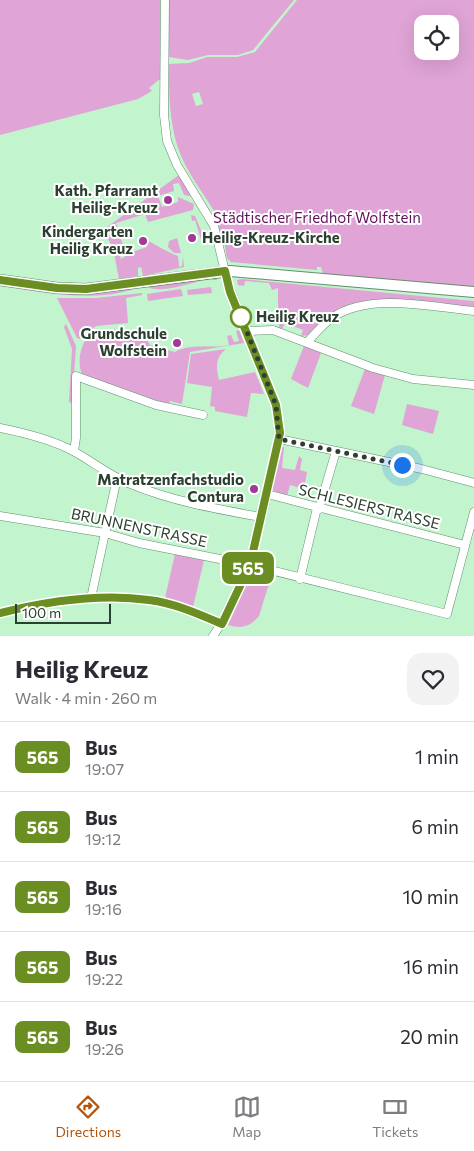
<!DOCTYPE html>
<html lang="en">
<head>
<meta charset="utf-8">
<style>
  :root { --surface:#fff; --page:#f2f2f3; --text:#2b2b33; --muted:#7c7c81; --line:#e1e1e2; --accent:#b45309 }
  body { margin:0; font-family:Commissioner,sans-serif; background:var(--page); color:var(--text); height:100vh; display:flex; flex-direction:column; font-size:19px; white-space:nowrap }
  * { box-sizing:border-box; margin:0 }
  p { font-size:16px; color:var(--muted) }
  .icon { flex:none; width:28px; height:28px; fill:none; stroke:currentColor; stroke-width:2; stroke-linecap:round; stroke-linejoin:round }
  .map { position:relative; height:636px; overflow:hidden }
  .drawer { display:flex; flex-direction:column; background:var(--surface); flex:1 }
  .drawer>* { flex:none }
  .badge { padding:0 10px; border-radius:8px; font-size:18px; line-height:32px }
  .controls { position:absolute; left:414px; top:15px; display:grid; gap:10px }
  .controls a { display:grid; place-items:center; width:45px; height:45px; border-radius:10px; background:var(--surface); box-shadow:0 5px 20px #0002; font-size:25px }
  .scale { position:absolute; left:15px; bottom:12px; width:96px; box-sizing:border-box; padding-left:5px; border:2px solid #2c4031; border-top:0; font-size:14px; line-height:18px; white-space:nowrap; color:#2c4031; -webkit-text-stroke:4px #fff; paint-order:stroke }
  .you { position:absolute; width:25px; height:25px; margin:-12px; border:4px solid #fff; border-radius:50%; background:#1a73e8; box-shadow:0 0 0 8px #1a73e833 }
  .map>.badge { position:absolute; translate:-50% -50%; box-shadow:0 0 0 2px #fff }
  .round { display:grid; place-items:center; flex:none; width:52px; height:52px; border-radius:15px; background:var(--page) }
  .summary { display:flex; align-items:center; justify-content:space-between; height:85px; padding:0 15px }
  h1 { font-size:24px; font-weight:700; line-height:38px }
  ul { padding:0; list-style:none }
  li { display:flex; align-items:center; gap:15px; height:70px; padding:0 15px; border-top:1px solid var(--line) }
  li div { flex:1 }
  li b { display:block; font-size:19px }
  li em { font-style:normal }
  li .badge { min-width:55px; font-weight:700; text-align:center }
  .tab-bar { display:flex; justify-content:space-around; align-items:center; height:70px; border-top:1px solid var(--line); background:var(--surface); font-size:14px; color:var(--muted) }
  .tab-bar a { display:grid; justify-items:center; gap:2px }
  .tab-bar .active { color:var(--accent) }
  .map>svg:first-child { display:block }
  .green { fill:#e0a4d7; fill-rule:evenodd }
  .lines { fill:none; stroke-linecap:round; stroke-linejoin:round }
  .minor-casing { stroke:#61906d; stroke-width:9 }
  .major-casing { stroke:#61906d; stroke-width:12 }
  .minor { stroke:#fff; stroke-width:8 }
  .major { stroke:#fff; stroke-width:10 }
  .line-casing { stroke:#fff; stroke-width:11 }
  .line { stroke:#6b8e23; stroke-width:8 }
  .walk { stroke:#2c4031; stroke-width:5; stroke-dasharray:0 9 }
  .poi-dot { fill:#a33899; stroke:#fff; stroke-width:2 }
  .stop-dot { fill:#fff; stroke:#6b8e23; stroke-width:2.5 }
  .labels { text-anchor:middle; stroke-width:4; stroke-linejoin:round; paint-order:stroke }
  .poi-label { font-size:15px; font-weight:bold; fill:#2c4031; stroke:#fff; text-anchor:end }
  .park-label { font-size:15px; fill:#601359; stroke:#fff }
  .stop-label { font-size:15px; font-weight:bold; fill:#2c4031; stroke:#fff; text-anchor:start }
  .street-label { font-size:15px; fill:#2c4031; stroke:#fff }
</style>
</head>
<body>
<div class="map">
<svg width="474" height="636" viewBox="0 0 474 636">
  <rect width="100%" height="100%" fill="#c2f4cd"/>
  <g class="green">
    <polygon points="0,0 160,0 160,79 149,88 152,91 138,99 0,135"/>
    <polygon points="168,0 294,0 253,50 238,55 208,55 188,60 169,57"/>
    <path d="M297,0H474V288L323,274L321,267H317V270L231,262L227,258L224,241L227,237L221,235L218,227L221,224C210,201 192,181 182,158C169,128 169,96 169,64L189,63L207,57H237L255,52ZM422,24H450V51H422ZM199,92L203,104L196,106L192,94Z"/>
    <path d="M179,175L194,197L184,195L179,183L173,184L174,191L158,196L162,207L178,202V197L194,204L193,210L148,222L145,214L116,223L122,242L128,252L119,253L121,259L132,252L147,247L146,239C151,243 174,255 178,256L179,267L182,266L183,257L184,267L143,276L141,267L138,268V276L119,279L113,248L103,230Z"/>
    <polygon points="191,215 195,216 206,242 202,243 195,220 192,221"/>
    <polygon points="177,238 181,253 174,253 168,247 169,241"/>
    <path d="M217,277V280H213V278C193,281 170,293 149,288V286Z"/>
    <path d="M242,279L474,301V309C436,305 378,291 343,308C331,314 320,326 310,335L301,336L303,330L285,323L282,329L279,328L280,318L275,316L278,312V288L272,290L269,283L245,281L244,286L238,285L237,280Z"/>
    <path d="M0,283L139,287C99,304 41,292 0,286Z"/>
    <polygon points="211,287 212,293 188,295 187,290"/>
    <polygon points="181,289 183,296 148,301 147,294"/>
    <polygon points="142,293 142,295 126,298 128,323 96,326 80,339 77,338 57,298 96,298"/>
    <polygon points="66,324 76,346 72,403 69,402 72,349 64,327"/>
    <path d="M98,329L146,330V338L150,345L157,347L159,350L160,348L175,352C191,343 211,349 229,345L227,336L231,335L234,342L239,341L236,331L239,330L244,343L190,352L182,404L170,401L169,405L82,374C76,359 82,335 98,329Z"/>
    <polygon points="304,346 321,353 308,388 291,379"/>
    <path d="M226,349C215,357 216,368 219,380L255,372L264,394L251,393L247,417L215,411V407L210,406L212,387L187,383L191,354Z"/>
    <polygon points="365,369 385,375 374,414 351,406"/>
    <polygon points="407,404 439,411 433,434 402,425"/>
    <polygon points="280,447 284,447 282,468 295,470 299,456 302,459 300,470 307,472 304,489 290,485 287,496 272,490"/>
    <polygon points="175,554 204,560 193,607 165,598"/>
    <path d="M253,570L272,574L259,616C250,627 242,629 228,625Z"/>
  </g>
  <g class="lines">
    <defs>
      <g id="minor">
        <path d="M165,0L164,115L167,141L177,165L214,226L228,284L276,405L279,426L278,444C263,510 253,579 213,636"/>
        <polyline points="247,331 273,330 373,368 413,379 474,385"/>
        <path d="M308,341C316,333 323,324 333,317C371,292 431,307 474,311"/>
        <path d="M0,428C25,433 50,439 73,451C92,461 108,475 128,483C171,501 216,509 261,517"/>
        <polyline points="279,439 422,469 474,483"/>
        <polyline points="74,451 76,438 76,376 156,405 203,415"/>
        <polyline points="267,494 465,545"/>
        <polyline points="319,509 336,451"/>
        <polyline points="0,516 105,533 139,543 250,565 447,614 474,512"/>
        <polyline points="300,579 317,508"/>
        <polyline points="91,598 117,478"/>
        <path d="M0,613C48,601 100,593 149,600C174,603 199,614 222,623"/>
      </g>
      <polyline id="major" points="0,280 57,288 86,289 230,271 474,292"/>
    </defs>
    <use href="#minor" class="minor-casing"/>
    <use href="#major" class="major-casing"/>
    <use href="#minor" class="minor"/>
    <use href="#major" class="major"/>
  </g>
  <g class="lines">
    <defs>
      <path id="line" d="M0,280L57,288L86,289L225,271L230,292L276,405L280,433L250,565L222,624C199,614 174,603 149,600C100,593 48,601 0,613"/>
    </defs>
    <use href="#line" class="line-casing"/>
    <use href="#line" class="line"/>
    <polyline class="walk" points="241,317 276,405 279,439 402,465"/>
  </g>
  <g class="poi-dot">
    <circle cx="168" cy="200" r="5"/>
    <circle cx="192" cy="238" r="5"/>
    <circle cx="143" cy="241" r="5"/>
    <circle cx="177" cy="343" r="5"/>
    <circle cx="254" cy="489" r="5"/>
  </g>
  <circle class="stop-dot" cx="241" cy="317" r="10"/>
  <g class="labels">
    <g class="poi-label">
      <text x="158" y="196">Kath. Pfarramt<tspan x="158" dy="17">Heilig-Kreuz</tspan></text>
      <text x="133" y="237">Kindergarten<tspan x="133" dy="17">Heilig Kreuz</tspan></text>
      <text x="202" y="243" text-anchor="start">Heilig-Kreuz-Kirche</text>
      <text x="167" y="339">Grundschule<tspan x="167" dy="17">Wolfstein</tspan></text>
      <text x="244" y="485">Matratzenfachstudio<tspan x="244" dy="17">Contura</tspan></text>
    </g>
    <g class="park-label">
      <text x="317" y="223">Städtischer Friedhof Wolfstein</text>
    </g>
    <g class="stop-label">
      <text x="256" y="322">Heilig Kreuz</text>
    </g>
    <g class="street-label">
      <text transform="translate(369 507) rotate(14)" y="5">SCHLESIERSTRASSE</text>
      <text transform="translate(139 528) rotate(12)" y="5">BRUNNENSTRASSE</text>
    </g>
  </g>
</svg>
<div class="controls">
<a><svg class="icon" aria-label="locate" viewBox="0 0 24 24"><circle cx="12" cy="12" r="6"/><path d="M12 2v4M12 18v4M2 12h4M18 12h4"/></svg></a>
</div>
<div class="scale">100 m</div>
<div class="you" style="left:402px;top:465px"></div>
<b class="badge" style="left:248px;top:568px;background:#6b8e23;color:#fff">565</b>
</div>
<section class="drawer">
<div class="summary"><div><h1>Heilig Kreuz</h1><p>Walk · 4 min · 260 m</p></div><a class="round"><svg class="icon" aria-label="heart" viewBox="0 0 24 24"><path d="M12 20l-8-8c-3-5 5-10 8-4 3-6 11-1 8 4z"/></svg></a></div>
<ul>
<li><span class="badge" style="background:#6b8e23;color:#fff">565</span><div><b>Bus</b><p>19:07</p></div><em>1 min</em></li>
<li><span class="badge" style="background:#6b8e23;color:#fff">565</span><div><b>Bus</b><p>19:12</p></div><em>6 min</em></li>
<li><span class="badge" style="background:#6b8e23;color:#fff">565</span><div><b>Bus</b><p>19:16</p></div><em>10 min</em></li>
<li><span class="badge" style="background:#6b8e23;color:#fff">565</span><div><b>Bus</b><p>19:22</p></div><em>16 min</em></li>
<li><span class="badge" style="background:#6b8e23;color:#fff">565</span><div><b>Bus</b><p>19:26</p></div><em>20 min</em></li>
</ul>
</section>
<nav class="tab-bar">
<a class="active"><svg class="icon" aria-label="directions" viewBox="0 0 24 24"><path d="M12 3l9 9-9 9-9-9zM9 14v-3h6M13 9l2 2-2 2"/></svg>Directions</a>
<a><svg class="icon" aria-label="map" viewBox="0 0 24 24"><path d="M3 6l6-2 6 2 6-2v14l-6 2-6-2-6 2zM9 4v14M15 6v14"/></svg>Map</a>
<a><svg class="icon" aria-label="tickets" viewBox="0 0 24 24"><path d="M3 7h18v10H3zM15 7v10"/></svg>Tickets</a>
</nav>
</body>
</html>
